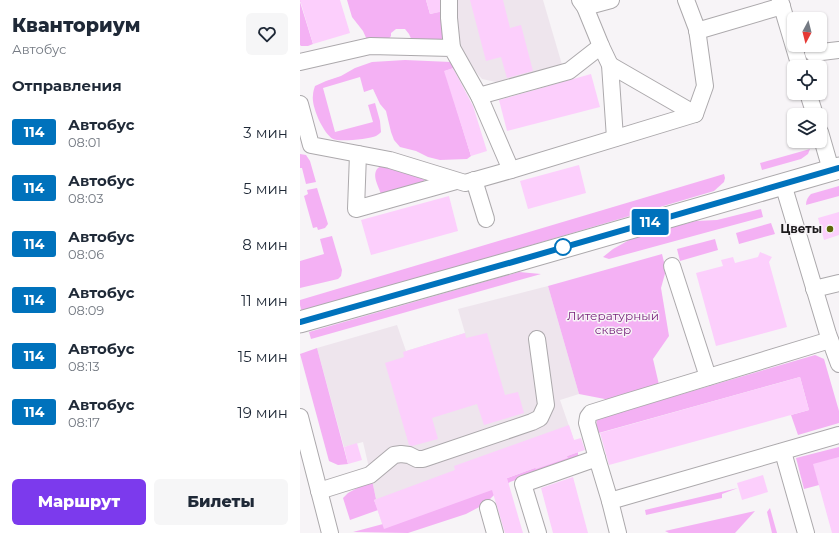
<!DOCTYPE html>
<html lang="ru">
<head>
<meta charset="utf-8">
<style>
  :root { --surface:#fff; --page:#f6f6f7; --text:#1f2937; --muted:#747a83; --accent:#7c3aed }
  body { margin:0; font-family:Montserrat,sans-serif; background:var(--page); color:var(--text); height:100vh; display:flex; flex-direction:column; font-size:15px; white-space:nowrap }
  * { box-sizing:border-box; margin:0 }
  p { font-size:13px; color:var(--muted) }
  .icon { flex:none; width:22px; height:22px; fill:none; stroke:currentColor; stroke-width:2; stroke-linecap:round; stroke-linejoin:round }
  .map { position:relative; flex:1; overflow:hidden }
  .side { display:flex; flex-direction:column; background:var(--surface); width:300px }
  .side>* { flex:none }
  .badge { padding:0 8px; border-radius:3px; font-size:14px; line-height:26px }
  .needle { width:26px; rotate:187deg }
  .fabs { position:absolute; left:487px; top:12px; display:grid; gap:8px }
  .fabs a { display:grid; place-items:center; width:40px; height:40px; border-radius:6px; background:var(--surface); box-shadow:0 1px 3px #0004; font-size:20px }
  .map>.badge { position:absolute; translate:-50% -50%; box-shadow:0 0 0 2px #fff }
  h2 { padding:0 12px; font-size:15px; line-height:36px }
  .round { display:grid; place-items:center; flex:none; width:42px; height:42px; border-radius:6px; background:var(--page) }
  .head { display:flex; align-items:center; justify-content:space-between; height:68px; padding:0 12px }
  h1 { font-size:19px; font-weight:800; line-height:30px }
  .cta { display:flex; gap:8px; margin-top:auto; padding:8px 12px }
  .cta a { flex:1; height:46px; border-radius:6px; background:var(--accent); color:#fff; font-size:16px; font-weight:800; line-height:46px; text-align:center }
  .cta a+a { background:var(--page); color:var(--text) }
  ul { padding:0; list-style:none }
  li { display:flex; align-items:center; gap:12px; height:56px; padding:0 12px }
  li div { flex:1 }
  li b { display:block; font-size:15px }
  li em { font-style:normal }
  li .badge { min-width:44px; font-weight:700; text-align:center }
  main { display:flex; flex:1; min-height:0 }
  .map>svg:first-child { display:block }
  .built { fill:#eee5ed }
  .green { fill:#f4b1f4 }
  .building { fill:#fccffc }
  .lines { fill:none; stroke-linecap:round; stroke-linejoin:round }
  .minor-casing { stroke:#aca9ac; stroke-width:18 }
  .major-casing { stroke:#aca9ac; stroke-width:23 }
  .minor { stroke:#fff; stroke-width:16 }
  .major { stroke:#fff; stroke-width:21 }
  .line-casing { stroke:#fff; stroke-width:9 }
  .line { stroke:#0072bc; stroke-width:6 }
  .poi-dot { fill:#5c6607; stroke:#f7f4f7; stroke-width:1.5 }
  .stop-dot { fill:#fff; stroke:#0072bc; stroke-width:2 }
  .labels { text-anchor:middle; stroke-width:3; stroke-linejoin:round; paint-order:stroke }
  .poi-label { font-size:12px; font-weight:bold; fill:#1d1b1d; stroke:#f7f4f7; text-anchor:end }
  .park-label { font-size:12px; fill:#7a257d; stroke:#f7f4f7 }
</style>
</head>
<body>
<main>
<section class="side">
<div class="head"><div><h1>Кванториум</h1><p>Автобус</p></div><a class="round"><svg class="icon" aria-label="heart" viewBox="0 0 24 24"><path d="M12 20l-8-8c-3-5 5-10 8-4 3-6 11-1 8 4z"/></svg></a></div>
<h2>Отправления</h2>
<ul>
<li><span class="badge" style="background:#0072bc;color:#fff">114</span><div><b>Автобус</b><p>08:01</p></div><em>3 мин</em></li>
<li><span class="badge" style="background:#0072bc;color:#fff">114</span><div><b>Автобус</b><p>08:03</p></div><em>5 мин</em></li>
<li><span class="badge" style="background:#0072bc;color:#fff">114</span><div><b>Автобус</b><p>08:06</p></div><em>8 мин</em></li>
<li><span class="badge" style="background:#0072bc;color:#fff">114</span><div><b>Автобус</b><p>08:09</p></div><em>11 мин</em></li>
<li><span class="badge" style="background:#0072bc;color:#fff">114</span><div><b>Автобус</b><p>08:13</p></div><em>15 мин</em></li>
<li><span class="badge" style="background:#0072bc;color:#fff">114</span><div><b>Автобус</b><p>08:17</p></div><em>19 мин</em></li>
</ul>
<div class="cta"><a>Маршрут</a><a>Билеты</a></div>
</section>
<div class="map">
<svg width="539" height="533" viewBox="0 0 539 533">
  <rect width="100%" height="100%" fill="#f7f4f7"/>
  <g class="built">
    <polygon points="155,0 243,0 263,68 205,84 182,79 158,51"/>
    <polygon points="248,286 279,394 260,400 278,452 172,490 84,529 74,499 76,498 63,442 44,447 17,348 97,325 106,351 165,333 158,309"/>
  </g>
  <g class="green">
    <polygon points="0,0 5,0 0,2 13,44 8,46 1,46 0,45"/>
    <polygon points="47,0 126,0 130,14 146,10 147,41 116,50 109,34 105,29 96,29 91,33 91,36 87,41 68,42 63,31 52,17"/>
    <path d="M105,60L151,62L160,66L145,71L171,156L167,159L140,160L128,157L116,151L100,147L94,140L91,132L86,111L80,104L73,89L64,92L60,77L23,88L35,132L73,122L68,105L75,103L80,121L81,132C80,133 78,135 76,136C70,139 39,142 33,139C23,133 11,106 13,95C13,92 14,89 15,86L26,81L41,76L55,68L72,62Z"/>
    <polygon points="510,149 508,154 501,159 462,170 460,163"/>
    <polygon points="0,154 6,155 10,161 16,182 6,184 2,168 0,168"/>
    <path d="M87,164L121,176L124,180L125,185L81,194C79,187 71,175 78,168C80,166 84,165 87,164Z"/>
    <polygon points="424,174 425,178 424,182 414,191 2,313 0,305 0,300"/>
    <path d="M539,186V196L506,205C506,200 508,197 511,194Z"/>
    <polygon points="17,188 28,224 25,228 18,230 17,227 13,228 4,196 8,194 7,190"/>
    <polygon points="461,209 463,217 309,259 303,257 313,249 331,239 346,234 396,221 417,220"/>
    <polygon points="471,223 475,234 439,244 436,233"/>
    <polygon points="32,236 42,270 41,276 38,279 0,288 0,261 24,254 20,239"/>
    <polygon points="415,239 418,250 380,261 377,249"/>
    <polygon points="362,254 366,270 361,288 369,336 353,359 360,389 315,401 279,394 248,286"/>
    <polygon points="219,272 241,274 11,339 9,332"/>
    <polygon points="17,348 48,464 38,465 29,461 0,354"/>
    <polygon points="515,355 524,359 539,411 539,423 498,435 491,415 509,410 500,377 295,434 297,419"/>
    <polygon points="539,447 539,457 519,485 504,489 496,458"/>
    <polygon points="278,452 278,457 210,482 199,490 185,504 166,514 108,533 53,532 83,524"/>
    <polygon points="72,480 76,499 74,500 78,510 50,520 43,498 48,493"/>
    <polygon points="438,488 422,494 422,498 346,515 345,510"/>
    <polygon points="470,508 477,533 472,533 467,512"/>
    <polygon points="455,511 435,533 369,533 365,531"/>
  </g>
  <g class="building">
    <polygon points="0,0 40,0 50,33 13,44"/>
    <polygon points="126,0 140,0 140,12 130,14"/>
    <polygon points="170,0 203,0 210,28 221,25 233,71 207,78 201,57 186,61"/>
    <polygon points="153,68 173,106 187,151 171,156 144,71"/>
    <polygon points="291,74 300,107 207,131 199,100"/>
    <polygon points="279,165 286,193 228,209 220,181"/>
    <polygon points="149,196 158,231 71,255 61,220"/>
    <polygon points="539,212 539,235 524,240 518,218"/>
    <polygon points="460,252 472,257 469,262 487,327 416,346 396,273 423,266 421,260 433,257 435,263 458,257"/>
    <polygon points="165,333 166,338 187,333 205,395 218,392 224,413 184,425 177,404 132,418 138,439 112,446 109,445 85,363 104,357 103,352"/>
    <polygon points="500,377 509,410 309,465 300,433"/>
    <polygon points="269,425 274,440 281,438 285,450 267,456 268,458 236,469 235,468 207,478 223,533 205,533 192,490 84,529 74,500 155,470 154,466"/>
    <polygon points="57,443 62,460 48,464 44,447"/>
    <polygon points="539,457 539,533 532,533 513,464"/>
    <polygon points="463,475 468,492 442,500 437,483"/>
    <polygon points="273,477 288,533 253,533 241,488"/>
  </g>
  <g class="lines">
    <defs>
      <g id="minor">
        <polyline points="149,0 149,18 152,48"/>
        <polyline points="280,0 285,7 301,46 310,65 315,138"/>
        <polyline points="480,0 500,67"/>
        <polyline points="285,7 311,0"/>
        <polyline points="397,31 482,6"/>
        <polyline points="513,53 539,50"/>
        <polyline points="0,62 70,46 152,48 179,96 211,170"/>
        <polyline points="310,65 395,114"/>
        <polyline points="508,93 515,115"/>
        <polyline points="179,96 269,71 301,46"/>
        <polyline points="0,104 11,145 90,160 165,183 211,170 395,114 405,86 397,29 386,0"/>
        <polyline points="520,132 531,170"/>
        <polyline points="58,154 56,209 156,181"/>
        <polyline points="174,180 186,219"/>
        <polyline points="483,184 528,334 539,364"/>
        <polyline points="372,266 408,377"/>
        <polyline points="514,289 539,283"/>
        <polyline points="0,417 30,533"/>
        <polyline points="483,452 506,533"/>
        <polyline points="297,458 287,423 288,417 291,413 323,403 530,340"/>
        <polyline points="19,491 70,475 94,455 101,454 109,455 117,459 123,459 232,422 240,418 246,405 237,339"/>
        <polyline points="188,508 195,533"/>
        <polyline points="238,533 223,484 297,458 310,501"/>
        <polyline points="318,533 310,501 539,435"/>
      </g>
      <polyline id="major" points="0,322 216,261 539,168"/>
    </defs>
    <use href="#minor" class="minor-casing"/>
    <use href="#major" class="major-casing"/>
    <use href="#minor" class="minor"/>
    <use href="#major" class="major"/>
  </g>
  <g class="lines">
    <defs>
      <polyline id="line" points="0,322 216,261 539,168"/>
    </defs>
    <use href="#line" class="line-casing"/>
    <use href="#line" class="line"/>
  </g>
  <circle class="poi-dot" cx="530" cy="229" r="4"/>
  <circle class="stop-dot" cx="263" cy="247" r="8"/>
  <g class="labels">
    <g class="poi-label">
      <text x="522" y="233">Цветы</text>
    </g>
    <g class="park-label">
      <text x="313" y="320">Литературный<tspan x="313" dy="14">сквер</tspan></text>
    </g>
  </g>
</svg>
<div class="fabs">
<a><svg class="needle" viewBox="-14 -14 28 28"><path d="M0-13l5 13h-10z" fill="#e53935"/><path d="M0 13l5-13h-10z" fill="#747a83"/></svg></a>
<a><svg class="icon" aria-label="locate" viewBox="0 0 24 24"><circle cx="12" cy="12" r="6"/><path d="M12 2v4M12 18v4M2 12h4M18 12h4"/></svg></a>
<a><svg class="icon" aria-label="layers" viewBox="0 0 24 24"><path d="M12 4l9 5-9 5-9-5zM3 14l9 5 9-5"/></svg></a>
</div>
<b class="badge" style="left:350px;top:222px;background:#0072bc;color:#fff">114</b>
</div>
</main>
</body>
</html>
